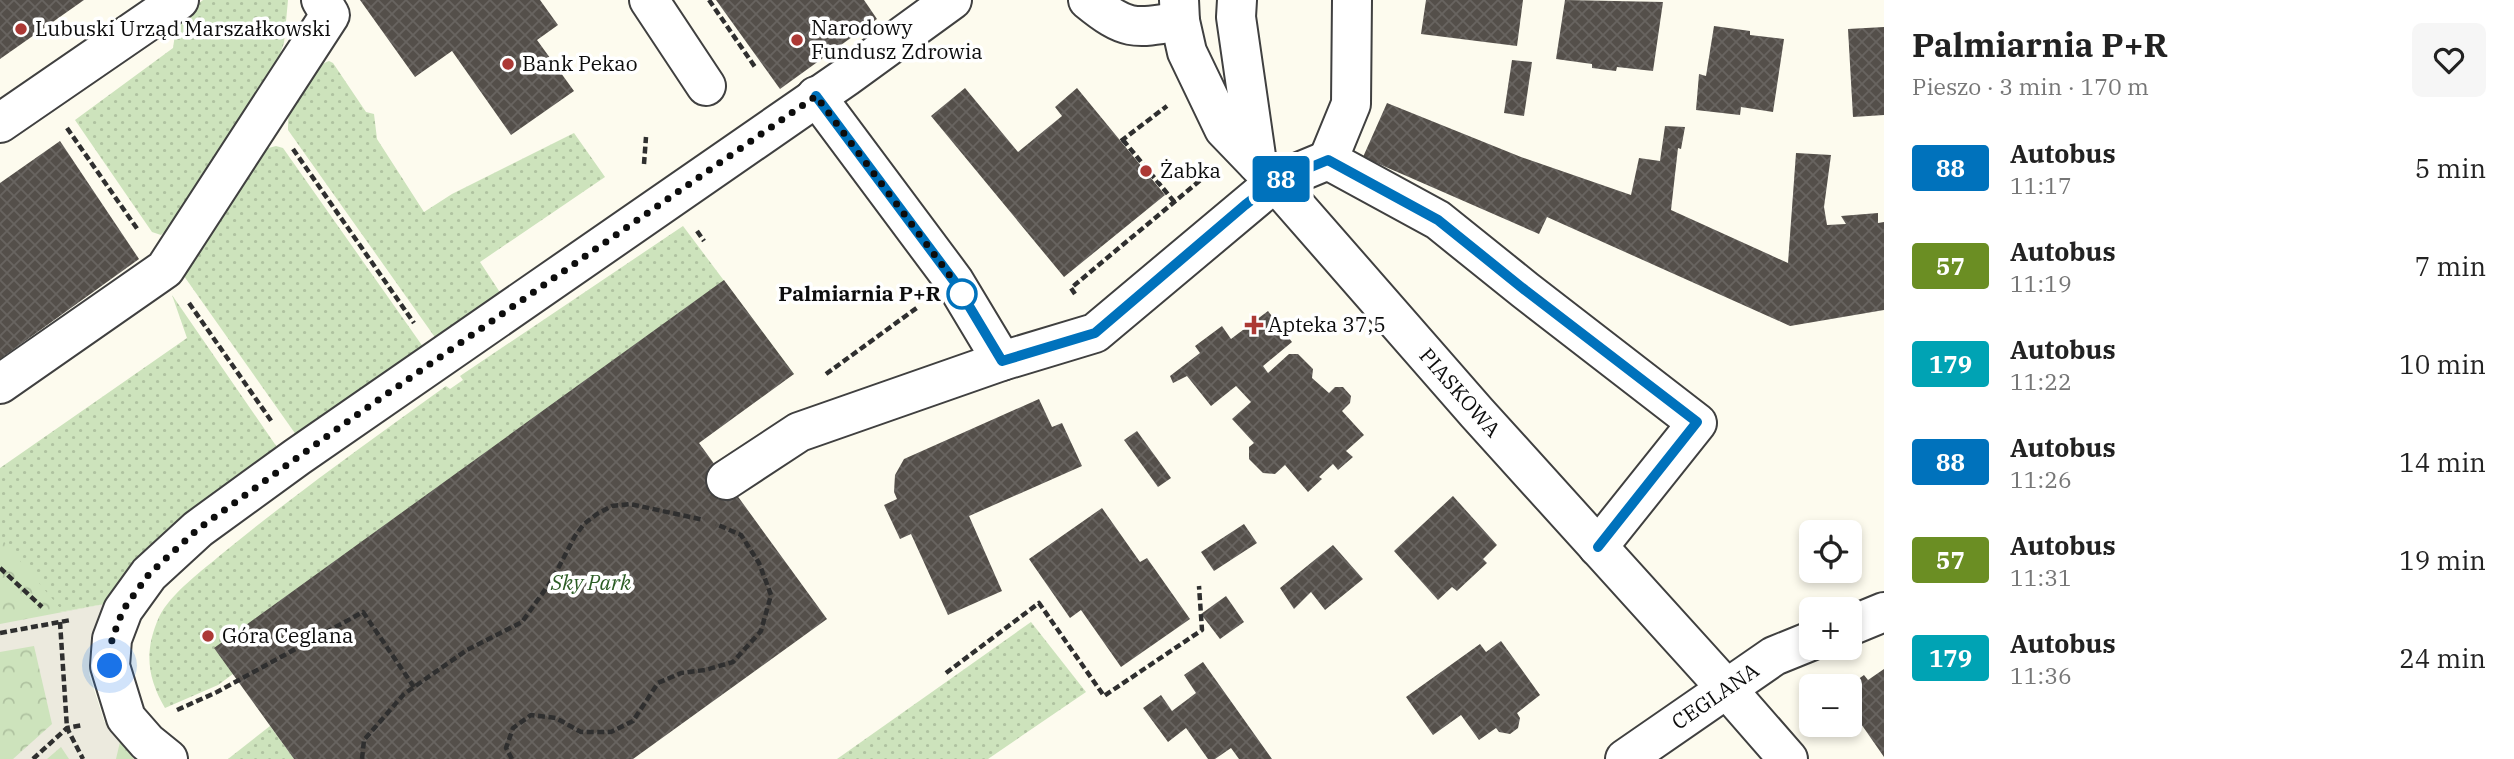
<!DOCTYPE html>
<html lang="pl">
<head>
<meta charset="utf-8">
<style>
  :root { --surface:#fff; --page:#f6f6f6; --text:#222; --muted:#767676 }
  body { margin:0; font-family:"IBM Plex Serif",serif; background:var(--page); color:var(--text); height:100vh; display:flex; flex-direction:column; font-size:26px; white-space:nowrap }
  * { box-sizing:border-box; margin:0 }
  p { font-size:23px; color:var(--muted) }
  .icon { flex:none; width:38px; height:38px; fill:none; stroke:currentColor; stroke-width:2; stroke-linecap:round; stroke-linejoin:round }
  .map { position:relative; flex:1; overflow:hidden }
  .panel { display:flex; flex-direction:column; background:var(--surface); width:630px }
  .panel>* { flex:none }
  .badge { padding:0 14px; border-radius:5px; font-size:24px; line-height:46px }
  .fabs { position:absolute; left:1799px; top:520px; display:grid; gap:14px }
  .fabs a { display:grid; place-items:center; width:63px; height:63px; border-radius:10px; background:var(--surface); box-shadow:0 4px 10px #0003; font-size:35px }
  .you { position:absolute; width:35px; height:35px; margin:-18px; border:5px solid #fff; border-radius:50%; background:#1a73e8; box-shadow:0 0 0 10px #1a73e833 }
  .map>.badge { position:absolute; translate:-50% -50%; box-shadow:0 0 0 4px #fff }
  .round { display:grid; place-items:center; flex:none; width:74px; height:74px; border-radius:10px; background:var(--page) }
  .head { display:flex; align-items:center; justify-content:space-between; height:119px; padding:0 28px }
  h1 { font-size:33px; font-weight:700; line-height:52px }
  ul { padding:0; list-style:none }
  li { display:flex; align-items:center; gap:21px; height:98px; padding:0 28px }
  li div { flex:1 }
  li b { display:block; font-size:26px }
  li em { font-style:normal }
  li .badge { min-width:77px; font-weight:700; text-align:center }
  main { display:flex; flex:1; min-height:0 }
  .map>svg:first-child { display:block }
  .grass { fill:url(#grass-dots) }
  .park { fill:url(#park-crowns) }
  .plaza { fill:#eceade }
  .building { fill:url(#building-cross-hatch) }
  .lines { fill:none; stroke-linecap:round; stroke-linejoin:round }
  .minor-casing { stroke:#404040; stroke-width:42 }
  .path { stroke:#2f2f2f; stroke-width:4.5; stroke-dasharray:7 3.5; stroke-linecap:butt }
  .minor { stroke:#fff; stroke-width:38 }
  .line-casing { stroke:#fff; stroke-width:16 }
  .line { stroke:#0072bc; stroke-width:10 }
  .walk { stroke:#0d0d0d; stroke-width:7; stroke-dasharray:0 12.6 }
  .poi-dot { fill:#ac3935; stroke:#fff; stroke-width:2.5 }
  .stop-dot { fill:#fff; stroke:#0072bc; stroke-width:3.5 }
  .labels { text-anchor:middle; stroke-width:7; stroke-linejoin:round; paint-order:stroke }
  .poi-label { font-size:21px; fill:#0d0d0d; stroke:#fff; text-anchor:start }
  .stop-label { font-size:21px; font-weight:bold; fill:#0d0d0d; stroke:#fff; text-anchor:end }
  .street-label { font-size:21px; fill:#0d0d0d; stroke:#fff }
  .park-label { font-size:21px; font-style:italic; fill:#2c5d25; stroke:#fff }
</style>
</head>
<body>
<main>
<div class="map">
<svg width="1884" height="759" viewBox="0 0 1884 759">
  <defs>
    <pattern id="grass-dots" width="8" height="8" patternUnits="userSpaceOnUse" patternTransform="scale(1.75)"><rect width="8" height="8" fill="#cde3bc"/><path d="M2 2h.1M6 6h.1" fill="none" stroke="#afc2a0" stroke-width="1.8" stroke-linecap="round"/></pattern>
    <pattern id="park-crowns" width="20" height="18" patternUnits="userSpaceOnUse" patternTransform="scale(1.75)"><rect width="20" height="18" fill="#cde3bc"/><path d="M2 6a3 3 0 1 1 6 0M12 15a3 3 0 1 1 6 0" fill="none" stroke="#afc2a0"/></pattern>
    <pattern id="building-cross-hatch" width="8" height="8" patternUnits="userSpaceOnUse" patternTransform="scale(1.75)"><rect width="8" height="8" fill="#544f4a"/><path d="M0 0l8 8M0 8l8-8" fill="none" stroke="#686460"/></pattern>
  </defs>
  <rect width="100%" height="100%" fill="#fdfbee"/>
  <g class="grass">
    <polygon points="203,0 288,0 284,43 270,81 171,226 161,235 152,232 75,120 173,48 177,21"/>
    <path d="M329,61L333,63L366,112L374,114L377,139L424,212L452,194L574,133L605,177L480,262L503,297L439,343L288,130C288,125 288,119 289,114C293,100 316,64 329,61Z"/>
    <polygon points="276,146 283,148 426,351 299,439 179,269 261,150"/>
    <path d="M683,226L794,374L233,674L218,685L165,708C147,677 144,651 159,617C170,594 204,569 223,553C295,494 371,440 446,386L450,389L463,380L460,376Z"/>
    <polygon points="172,295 281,453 110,603 60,612 0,558 0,468 187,338"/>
    <polygon points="1031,622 1086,692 988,759 837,759"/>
    <polygon points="270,726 294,759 228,759"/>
  </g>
  <polygon class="park" points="0,537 60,608 60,612 110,603 93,635 89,675 104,722 134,759 0,759"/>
  <polygon class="plaza" points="110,603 93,635 89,675 104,722 120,742 116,759 69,759 61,747 47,759 13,759 52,724 34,646 0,652 0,624"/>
  <g class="building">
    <polygon points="0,0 84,0 0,59"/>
    <polygon points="360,0 540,0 558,25 537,40 574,91 511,135 452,51 415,77"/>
    <polygon points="716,0 864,0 877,19 780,89"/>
    <polygon points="1426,0 1523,0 1517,46 1421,34"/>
    <polygon points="1565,0 1663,2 1653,71 1617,67 1616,71 1592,68 1592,64 1556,59"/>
    <polygon points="1714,26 1750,31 1750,35 1784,39 1773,112 1741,107 1740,115 1696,110 1699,74 1706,76"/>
    <polygon points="1884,27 1884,115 1853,117 1848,29"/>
    <polygon points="1512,60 1532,62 1524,116 1504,113"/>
    <polygon points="965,88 1018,152 1062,116 1055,107 1077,88 1165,195 1064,277 931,116"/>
    <polygon points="1387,103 1521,157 1631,195 1639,158 1660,161 1665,126 1685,127 1681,149 1678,148 1671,210 1788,263 1796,153 1831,155 1824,207 1827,225 1846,224 1841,216 1878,213 1878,223 1884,222 1884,310 1790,326 1547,217 1539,234 1363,157"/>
    <polygon points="60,141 139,259 0,359 0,183"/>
    <polygon points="724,280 794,374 699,443 827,619 633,759 294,759 214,648"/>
    <polygon points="1268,311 1292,342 1263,366 1268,373 1289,354 1298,354 1313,369 1312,378 1329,393 1335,387 1343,387 1351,396 1350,403 1342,411 1364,435 1346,451 1353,457 1338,470 1333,464 1319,477 1322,479 1308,492 1285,465 1275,474 1263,473 1249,459 1249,447 1254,443 1232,419 1251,402 1236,386 1211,406 1187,376 1173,383 1170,376 1200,353 1195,346 1222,326 1231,339"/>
    <polygon points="1039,399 1052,427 1062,423 1082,466 969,516 1002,591 948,615 911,534 900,539 884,505 897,499 894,492 895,475 904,459"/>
    <polygon points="1137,431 1171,478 1158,487 1124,440"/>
    <polygon points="1453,496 1497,545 1483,559 1487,563 1457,591 1452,587 1438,600 1394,551"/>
    <polygon points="1102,508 1140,562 1147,558 1190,619 1121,667 1081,610 1070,618 1029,559"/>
    <polygon points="1244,524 1257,543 1214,571 1201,552"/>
    <polygon points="1333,545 1363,579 1325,610 1311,592 1294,609 1280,588"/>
    <polygon points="1226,596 1244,622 1220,639 1201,614"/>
    <polygon points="1501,641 1540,695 1517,713 1520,718 1518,728 1510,734 1499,732 1496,728 1479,740 1461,715 1433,735 1406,697 1480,644 1486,652"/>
    <polygon points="1203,662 1272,759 1239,759 1231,748 1215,759 1208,759 1186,728 1168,742 1143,708 1161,695 1172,711 1196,693 1184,675"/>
    <polygon points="1884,669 1884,757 1850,708 1850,685 1864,675 1868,680"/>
  </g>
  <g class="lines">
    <defs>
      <g id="minor">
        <polyline points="649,0 706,86"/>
        <path d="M1088,0C1126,31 1134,29 1180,21"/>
        <path id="s1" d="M1179,0L1180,21L1187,52L1224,129L1275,182L1477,413L1726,688L1788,759"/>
        <polyline points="1237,0 1236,17 1257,163"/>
        <polyline points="816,96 954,281 1002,361"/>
        <polyline points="0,123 179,0"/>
        <polyline points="1328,160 1351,104 1352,0"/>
        <polyline points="0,384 165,269 330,15 321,0"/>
        <polyline points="726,480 799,432 1002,361 1095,333 1275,182 1328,160 1438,220 1525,290 1697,423 1598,547"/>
        <polyline points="1850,626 1884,612"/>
        <polyline points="168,759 147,742 126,718 110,666 112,639 123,610 149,574 198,529 297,457 846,77 952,0"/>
        <path id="s2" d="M1625,759L1774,656L1811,641"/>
      </g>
    </defs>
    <use href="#minor" class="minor-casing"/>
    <g class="path">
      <polyline points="709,0 755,67"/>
      <polyline points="67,128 138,230"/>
      <polyline points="1123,140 1176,204"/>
      <polyline points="1121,141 1167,106"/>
      <polyline points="293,149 414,323"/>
      <polyline points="644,164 646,137"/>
      <polyline points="697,231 704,241"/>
      <polyline points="1075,294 1071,288 1209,173"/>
      <polyline points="189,303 272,422"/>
      <polyline points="826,374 918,307"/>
      <polyline points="0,568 42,607"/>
      <polyline points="60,622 67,728 83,759"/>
      <polyline points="0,633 71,620"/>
      <polyline points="946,673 1039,603 1104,696 1202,630 1199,586"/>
      <polyline points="177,710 217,692 363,612 414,687"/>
      <polyline points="33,759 67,728 83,725"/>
      <polyline points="362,759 364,740 404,694 467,650 522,622 552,580 575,536 584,524 597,514 612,506 630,504 704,520"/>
      <polyline points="512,759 506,748 513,728 531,715 556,718 581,732 611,732 633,721 658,683 681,673 705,670 733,662 761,631 771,595 759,563 741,535 716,524"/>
    </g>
    <use href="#minor" class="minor"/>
  </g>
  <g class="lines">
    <defs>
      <polyline id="line" points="816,96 954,281 1002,361 1095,333 1245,205 1275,182 1328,160 1438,220 1525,290 1697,422 1598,547"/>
    </defs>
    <use href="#line" class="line-casing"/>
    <use href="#line" class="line"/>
    <polyline class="walk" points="110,666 112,639 123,610 149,574 198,529 358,414 816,96 954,281 966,301 962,294"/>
  </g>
  <g class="poi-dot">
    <circle cx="21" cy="29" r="7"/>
    <circle cx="797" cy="40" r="7"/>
    <circle cx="508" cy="64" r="7"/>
    <circle cx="1146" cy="171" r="7"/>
    <path d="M1250.5 314.5h7v7h7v7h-7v7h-7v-7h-7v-7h7z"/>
    <circle cx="208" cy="636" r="7"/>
  </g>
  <circle class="stop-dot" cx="962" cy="294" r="14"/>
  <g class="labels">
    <g class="poi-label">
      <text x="811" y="35">Narodowy<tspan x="811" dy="24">Fundusz Zdrowia</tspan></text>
      <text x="35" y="36">Lubuski Urząd Marszałkowski</text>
      <text x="522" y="71">Bank Pekao</text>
      <text x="1160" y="178">Żabka</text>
      <text x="1268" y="332">Apteka 37,5</text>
      <text x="222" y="643">Góra Ceglana</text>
    </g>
    <g class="stop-label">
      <text x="941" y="301">Palmiarnia P+R</text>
    </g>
    <g class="street-label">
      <text dy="7" stroke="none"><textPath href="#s1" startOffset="492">PIASKOWA</textPath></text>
      <text dy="7" stroke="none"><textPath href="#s2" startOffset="110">CEGLANA</textPath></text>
    </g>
    <g class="park-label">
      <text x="591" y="590">Sky Park</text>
    </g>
  </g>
</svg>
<div class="fabs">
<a><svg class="icon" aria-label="locate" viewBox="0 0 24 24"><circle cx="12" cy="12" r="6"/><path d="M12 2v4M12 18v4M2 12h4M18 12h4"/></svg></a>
<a>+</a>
<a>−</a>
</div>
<div class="you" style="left:110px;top:666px"></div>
<b class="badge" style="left:1281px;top:179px;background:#0072bc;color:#fff">88</b>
</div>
<section class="panel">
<div class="head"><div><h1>Palmiarnia P+R</h1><p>Pieszo · 3 min · 170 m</p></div><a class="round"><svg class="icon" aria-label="heart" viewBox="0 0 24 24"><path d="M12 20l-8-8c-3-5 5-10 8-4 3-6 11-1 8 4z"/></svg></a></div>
<ul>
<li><span class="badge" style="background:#0072bc;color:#fff">88</span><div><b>Autobus</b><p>11:17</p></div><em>5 min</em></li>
<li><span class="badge" style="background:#6b8e23;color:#fff">57</span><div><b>Autobus</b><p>11:19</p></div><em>7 min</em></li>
<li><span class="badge" style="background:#00a3b4;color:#fff">179</span><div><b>Autobus</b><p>11:22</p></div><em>10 min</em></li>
<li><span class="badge" style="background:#0072bc;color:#fff">88</span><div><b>Autobus</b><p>11:26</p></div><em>14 min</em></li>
<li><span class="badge" style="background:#6b8e23;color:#fff">57</span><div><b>Autobus</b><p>11:31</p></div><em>19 min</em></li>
<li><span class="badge" style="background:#00a3b4;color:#fff">179</span><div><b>Autobus</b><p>11:36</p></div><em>24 min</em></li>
</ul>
</section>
</main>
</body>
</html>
